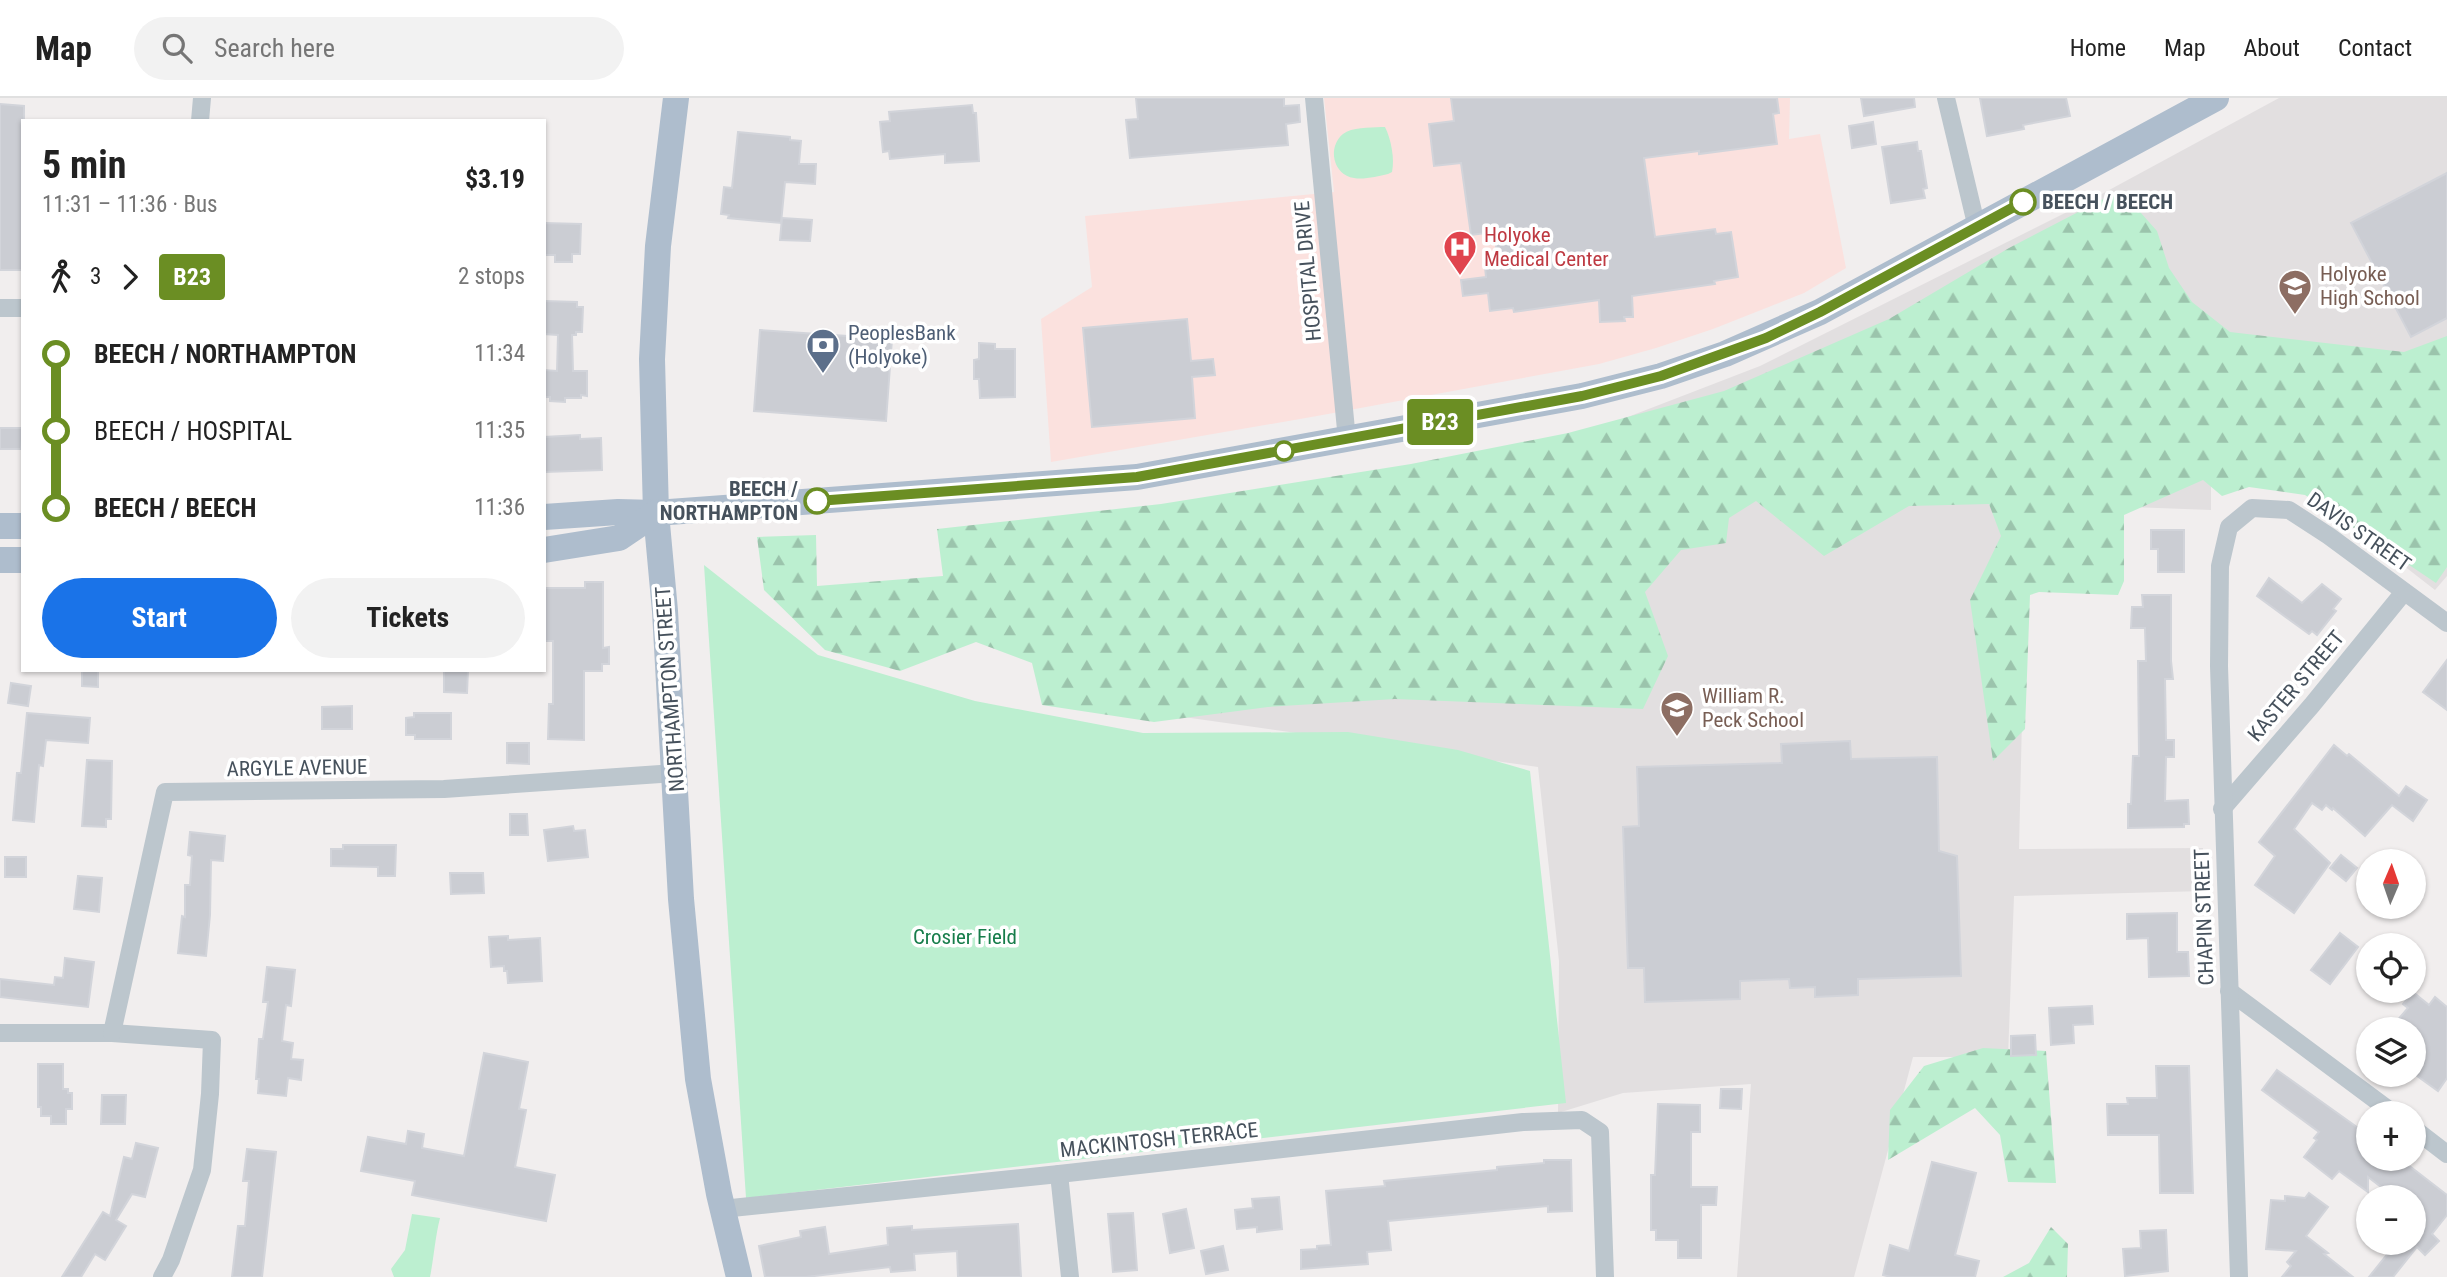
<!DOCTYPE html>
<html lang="en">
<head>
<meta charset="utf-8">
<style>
  :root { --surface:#fff; --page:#f2f2f2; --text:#222; --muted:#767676; --line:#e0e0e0; --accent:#1a73e8 }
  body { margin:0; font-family:"Roboto Condensed",sans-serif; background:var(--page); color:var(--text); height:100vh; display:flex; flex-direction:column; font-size:26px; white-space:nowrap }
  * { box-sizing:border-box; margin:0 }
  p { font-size:23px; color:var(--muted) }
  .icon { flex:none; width:38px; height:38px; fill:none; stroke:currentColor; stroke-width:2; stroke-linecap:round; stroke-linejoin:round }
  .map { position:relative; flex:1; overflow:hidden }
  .details { position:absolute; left:21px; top:21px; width:525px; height:553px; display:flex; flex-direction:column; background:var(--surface); border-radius:0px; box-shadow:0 2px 5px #0004 }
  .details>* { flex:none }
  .badge { padding:0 14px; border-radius:5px; font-size:24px; line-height:46px }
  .needle { width:46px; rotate:2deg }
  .controls { position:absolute; left:2356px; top:751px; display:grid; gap:14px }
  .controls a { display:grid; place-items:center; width:70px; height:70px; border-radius:50%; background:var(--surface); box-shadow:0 2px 5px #0004; font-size:35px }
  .map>.badge { position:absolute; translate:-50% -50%; box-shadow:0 0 0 4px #fff }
  .legs { display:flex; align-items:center; gap:10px; height:77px; padding:0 21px; font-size:23px }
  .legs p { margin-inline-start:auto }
  .head { display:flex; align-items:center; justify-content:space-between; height:119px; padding:0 21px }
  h1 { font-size:38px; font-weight:700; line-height:52px }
  .cta { display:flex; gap:14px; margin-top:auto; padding:14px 21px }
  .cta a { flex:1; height:80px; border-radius:42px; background:var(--accent); color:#fff; font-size:28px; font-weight:700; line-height:80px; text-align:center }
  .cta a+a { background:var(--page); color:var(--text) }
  ul { padding:0 21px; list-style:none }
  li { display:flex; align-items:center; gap:24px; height:77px; font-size:26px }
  li i { display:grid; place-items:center; width:10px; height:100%; margin:0 9px; background:currentColor }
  li i::after { content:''; width:18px; height:18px; margin:-9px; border:5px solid; border-radius:50%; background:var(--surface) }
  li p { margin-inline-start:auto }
  li:first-child i { background:linear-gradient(#0000 50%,currentColor 0) }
  li:last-child i { background:linear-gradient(currentColor 50%,#0000 0) }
  header { display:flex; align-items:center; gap:42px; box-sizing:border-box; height:98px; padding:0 35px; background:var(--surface); border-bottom:2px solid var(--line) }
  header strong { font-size:33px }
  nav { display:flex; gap:38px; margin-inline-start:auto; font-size:24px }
  .search { width:490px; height:63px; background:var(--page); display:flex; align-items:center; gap:18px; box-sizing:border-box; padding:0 24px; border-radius:38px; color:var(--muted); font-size:26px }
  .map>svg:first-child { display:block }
  .education { fill:#e2dfe0 }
  .medical { fill:#fbe1de }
  .green { fill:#bcefd0 }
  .forest { fill:url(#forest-firs) }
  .building { fill:#cbcdd3; stroke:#d2d4da; stroke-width:2 }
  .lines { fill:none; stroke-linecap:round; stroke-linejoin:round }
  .street { stroke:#bcc6cd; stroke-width:18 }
  .primary { stroke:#aebdcd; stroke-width:26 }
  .line-1-casing { stroke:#fff; stroke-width:16 }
  .line-1 { stroke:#6b8e23; stroke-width:10 }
  .stop-1-dot { fill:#fff; stroke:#6b8e23; stroke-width:3.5 }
  .labels { text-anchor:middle; stroke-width:7; stroke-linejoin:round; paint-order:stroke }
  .stop-label { font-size:21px; font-weight:bold; fill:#46515c; stroke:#fff; text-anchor:start }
  .health-label { font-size:21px; fill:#be3a42; stroke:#fff; text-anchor:start }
  .street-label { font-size:21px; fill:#46515c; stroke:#fff }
  .education-label { font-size:21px; fill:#785e54; stroke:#fff; text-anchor:start }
  .service-label { font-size:21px; fill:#4e5e75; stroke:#fff; text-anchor:start }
  .park-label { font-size:21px; fill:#177d4b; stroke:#fff }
</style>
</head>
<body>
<header>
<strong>Map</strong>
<div class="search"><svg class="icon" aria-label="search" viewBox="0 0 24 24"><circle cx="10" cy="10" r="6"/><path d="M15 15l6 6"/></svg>Search here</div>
<nav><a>Home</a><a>Map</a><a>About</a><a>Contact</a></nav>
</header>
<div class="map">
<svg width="2447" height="1179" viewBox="0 0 2447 1179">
  <defs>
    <pattern id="forest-firs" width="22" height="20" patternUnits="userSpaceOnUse" patternTransform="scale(1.75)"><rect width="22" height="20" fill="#bcefd0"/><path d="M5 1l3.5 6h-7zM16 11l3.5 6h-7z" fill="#9bc4ac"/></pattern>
  </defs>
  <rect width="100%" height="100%" fill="#f1eeee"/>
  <polygon class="education" points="2279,0 2447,0 2447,478 2435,492 2229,332 2211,355 2211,412 2027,405 2019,751 2203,750 2205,793 2014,798 2008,959 1913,959 1854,1179 1737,1179 1751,986 1623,995 1558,1015 1559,863 1538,669 1127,611 1550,349 1760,268 2087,104"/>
  <polygon class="medical" points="1324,0 1790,0 1789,41 1820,36 1846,170 1804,195 1713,231 1656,250 1599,266 1317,318 1051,364 1041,221 1092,189 1085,118 1334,94"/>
  <g class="green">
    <path d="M1381,29H1385C1391,41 1395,61 1392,74L1388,76C1378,78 1364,82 1354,80C1333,77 1327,49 1343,36C1352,29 1369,30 1381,29Z"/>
    <polygon points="704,467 818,557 975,603 1143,635 1348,634 1458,652 1530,673 1566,1005 746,1100"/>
    <path d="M412,1116L440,1120C435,1140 434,1159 430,1179H394L391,1171L405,1152Z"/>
  </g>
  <g class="forest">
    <polygon points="2113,96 2133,106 2157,133 2169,170 2192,204 2230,234 2404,254 2447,238 2447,469 2436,485 2305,397 2249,389 2222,398 2203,382 2124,417 2124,483 2118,497 2039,494 2030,497 2025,631 1993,663 1970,502 2001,438 1989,406 1909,408 1824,458 1756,403 1729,420 1726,445 1681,452 1645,494 1668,558 1643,611 1395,601 1268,609 1154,624 1042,607 1032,565 976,544 900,573 825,552 764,492 757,439 816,437 817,488 943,478 937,431 1161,406 1411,366 1568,335 1724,293 1889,221 2009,150"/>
    <polygon points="1983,950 2046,953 2056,1085 2008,1084 2000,1037 1975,1010 1888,1062 1890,1012 1924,968"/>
    <polygon points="2051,1129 2068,1146 2067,1179 2003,1179 2029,1165"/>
  </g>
  <g class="building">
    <polygon points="1136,0 1284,0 1284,8 1299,7 1300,24 1286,26 1288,47 1130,60 1126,22 1138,21"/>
    <polygon points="1451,0 1777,0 1779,15 1773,16 1777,46 1699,56 1699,53 1644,60 1655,139 1715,131 1716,136 1731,134 1738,179 1714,183 1715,186 1632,198 1633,219 1624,219 1625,223 1600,224 1599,202 1514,214 1513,210 1490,213 1488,195 1463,198 1461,182 1486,179 1485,169 1499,167 1494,134 1471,137 1461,65 1434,68 1429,26 1454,23"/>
    <polygon points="1861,0 1914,0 1915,9 1864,18"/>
    <polygon points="1980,0 2066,0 2070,18 2023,27 2024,31 1987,38"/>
    <polygon points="0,6 24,8 23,172 0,172"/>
    <polygon points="972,7 973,15 976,15 979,63 945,65 945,56 890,61 889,53 883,54 880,24 890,23 889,14"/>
    <polygon points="1873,24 1876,46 1852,50 1849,28"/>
    <polygon points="738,34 790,39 790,42 801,43 799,66 816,66 815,86 785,84 781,125 728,120 729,117 721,116 724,89 732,90"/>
    <polygon points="1917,44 1918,53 1921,53 1927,90 1923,91 1925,100 1891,105 1882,49"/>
    <polygon points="2447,75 2447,220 2411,239 2351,125"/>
    <polygon points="782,120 812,122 810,143 780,142"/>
    <polygon points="544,125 581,126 580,156 572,156 572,164 555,164 555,157 544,157"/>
    <polygon points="544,203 577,204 577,209 583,209 582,234 576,234 576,237 572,237 573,273 587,273 587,298 581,297 581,300 565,300 565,304 550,303 550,299 544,299 544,272 557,273 558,237 544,236"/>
    <polygon points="1187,221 1191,263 1213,261 1215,277 1192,279 1195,320 1092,329 1083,230"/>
    <polygon points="760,232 892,241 886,323 754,313"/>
    <polygon points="979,245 995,246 995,251 1015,251 1015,299 980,300 979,281 974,281 974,262 979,261"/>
    <polygon points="0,330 23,330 21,351 0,351"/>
    <polygon points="580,337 580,341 601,340 602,372 545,374 544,339"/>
    <polygon points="2151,432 2184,432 2184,474 2158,474 2158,451 2151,451"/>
    <polygon points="2269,480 2302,505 2322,486 2341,501 2333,511 2336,513 2317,537 2312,533 2309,536 2257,498"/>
    <polygon points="585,484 603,484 603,550 609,549 609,566 602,566 602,573 584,573 584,642 548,641 549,606 553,606 553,543 544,543 544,490 585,490"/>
    <polygon points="2142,497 2171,497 2171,563 2173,581 2165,581 2166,642 2174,642 2174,659 2166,659 2165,703 2188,702 2189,726 2184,726 2184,729 2128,730 2128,706 2131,706 2133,658 2139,658 2138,563 2146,563 2145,530 2131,530 2132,509 2143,509"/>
    <polygon points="2447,562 2447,612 2423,594"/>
    <polygon points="82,572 98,572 98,589 82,588"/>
    <polygon points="444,572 468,572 467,595 444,594"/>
    <polygon points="11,585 31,588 28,608 8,605"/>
    <polygon points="352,608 352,631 322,631 322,609"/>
    <polygon points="27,615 90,620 88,645 46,642 43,668 39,667 34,724 13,722 17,675 21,675"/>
    <polygon points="414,615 451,615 451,641 415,641 415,637 406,637 406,620 414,619"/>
    <polygon points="1850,643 1851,661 1937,659 1939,753 1957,758 1961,878 1858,881 1858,897 1815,899 1815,889 1790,890 1789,881 1740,883 1740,901 1645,904 1644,870 1628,870 1623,729 1639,728 1637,669 1782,665 1781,646"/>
    <polygon points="507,645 529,645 529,666 507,665"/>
    <polygon points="2334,647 2347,658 2349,656 2399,698 2406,688 2427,702 2413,723 2392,707 2365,738 2333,710 2332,712 2326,707 2322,712 2312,705 2294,731 2330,765 2294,815 2255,787 2275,758 2259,744"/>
    <polygon points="87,662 112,663 111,721 106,721 106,729 82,728"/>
    <polygon points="510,716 527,716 528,737 510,737"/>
    <polygon points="573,728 574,733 585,732 588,759 548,763 544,732"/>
    <polygon points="190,734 225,738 223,763 211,762 210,817 206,858 178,855 182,818 185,819 185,787 190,787 192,758 188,757"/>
    <polygon points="343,747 396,747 395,778 378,778 378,769 331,768 331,751 343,751"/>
    <polygon points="2341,757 2357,770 2346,783 2330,770"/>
    <rect x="5" y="759" width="21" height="20"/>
    <polygon points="450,775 483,775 484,795 451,796"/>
    <polygon points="78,778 102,780 99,814 74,811"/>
    <polygon points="2177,815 2177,854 2188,854 2189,878 2149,879 2148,840 2127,841 2127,816"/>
    <polygon points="2340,835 2358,849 2330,886 2311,872"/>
    <polygon points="508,838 508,842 540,840 542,883 508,885 507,873 504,873 504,868 491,869 489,839"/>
    <polygon points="65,860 94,864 88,909 0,899 0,881 54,887 55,879 63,880"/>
    <polygon points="267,869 295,872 291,908 286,907 282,943 293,945 291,961 303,962 301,982 288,980 286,998 258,995 259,981 256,981 259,941 263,941 268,904 263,904"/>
    <polygon points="2413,894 2429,907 2435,899 2447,909 2447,980 2438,993 2413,975 2413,931 2390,931 2408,910 2403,906"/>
    <polygon points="2092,908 2093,926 2073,927 2074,945 2051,947 2049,910"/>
    <polygon points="2035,937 2036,957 2011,958 2011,938"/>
    <polygon points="484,955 528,964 519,1011 526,1012 515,1069 555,1077 546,1123 412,1097 415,1083 361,1073 368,1039 406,1046 408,1033 424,1036 422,1050 464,1058"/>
    <polygon points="38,966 63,966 63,991 68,991 68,995 72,995 72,1011 66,1011 66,1026 51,1026 51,1018 41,1018 41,1009 38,1009"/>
    <polygon points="2156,968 2189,968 2193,1095 2160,1095 2159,1037 2108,1037 2107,1006 2128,1006 2127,1000 2157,1000"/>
    <polygon points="2277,972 2368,1037 2368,1060 2389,1060 2403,1070 2407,1066 2447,1097 2447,1117 2432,1136 2439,1143 2425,1157 2417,1149 2393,1179 2369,1179 2397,1144 2413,1144 2413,1099 2394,1099 2368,1079 2368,1094 2339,1073 2332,1081 2304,1059 2317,1042 2314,1040 2319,1034 2262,992"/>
    <polygon points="1721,991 1742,991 1741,1011 1720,1010"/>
    <polygon points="102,997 126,997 125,1026 101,1026"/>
    <polygon points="1658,1006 1700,1007 1700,1034 1691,1034 1691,1089 1717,1089 1716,1107 1701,1107 1701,1160 1678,1160 1678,1142 1656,1142 1656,1132 1651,1132 1651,1077 1655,1077"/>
    <polygon points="136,1045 158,1050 145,1099 132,1096 116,1122 126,1128 105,1162 95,1156 81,1179 62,1179 103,1114 110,1118 124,1059 132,1061"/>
    <polygon points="247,1051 276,1054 262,1179 232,1179 238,1128 245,1128 249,1083 243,1083"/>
    <polygon points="1544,1062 1571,1062 1572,1113 1548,1114 1548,1108 1388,1123 1391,1152 1367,1154 1368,1166 1301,1171 1301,1152 1317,1151 1317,1148 1331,1147 1326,1093 1385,1088 1384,1083 1497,1072 1497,1069 1544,1065"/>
    <polygon points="1932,1064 1976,1075 1955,1157 1979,1163 1975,1179 1891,1179 1883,1177 1890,1147 1909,1153"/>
    <polygon points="2309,1095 2328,1109 2306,1138 2328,1155 2324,1156 2353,1179 2282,1179 2291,1168 2287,1164 2296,1153 2266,1151 2271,1102 2285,1103 2285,1098 2305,1100"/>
    <polygon points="1279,1099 1282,1131 1257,1134 1257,1129 1237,1131 1235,1112 1253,1110 1252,1101"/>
    <polygon points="1186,1111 1194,1150 1170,1155 1163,1116"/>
    <polygon points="1133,1115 1137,1172 1113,1174 1108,1116"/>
    <polygon points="1018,1126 1021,1179 958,1179 957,1153 914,1156 915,1172 891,1174 890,1169 806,1179 765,1179 759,1148 801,1139 800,1133 825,1129 829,1156 888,1147 887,1130 912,1128 912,1132"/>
    <polygon points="2166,1132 2168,1173 2125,1178 2123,1151 2141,1150 2140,1133"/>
    <polygon points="1223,1148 1228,1172 1206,1176 1201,1153"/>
  </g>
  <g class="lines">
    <g class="street">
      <polyline points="1314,0 1347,342"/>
      <polyline points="1946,0 1977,130"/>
      <polyline points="200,23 202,0"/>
      <polyline points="0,210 23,210"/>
      <polyline points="2222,711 2312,607 2404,494"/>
      <polyline points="2229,893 2393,1015"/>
      <polyline points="0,935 112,935 212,942 210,996 202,1072 171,1162 162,1179"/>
      <polyline points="112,935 165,694 444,691 675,675"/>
      <polyline points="2413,1030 2447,1056"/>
      <polyline points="1059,1076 1070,1179"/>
      <polyline points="722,1111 1059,1076 1523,1024 1582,1022 1600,1034 1605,1179"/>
      <polyline points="2239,1179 2219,568 2220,468 2229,429 2252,410 2289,412 2329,438 2447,525"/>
    </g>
    <g class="primary">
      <polyline points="676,0 658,148 652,261 656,415 665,513 681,801 698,981 719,1096 739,1179"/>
      <polyline points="544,419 618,414 656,415 1137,379 1582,298 1661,278 1725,256 1820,214 2216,0"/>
      <polyline points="0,428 23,428"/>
      <polyline points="544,452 619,440 656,415"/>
      <polyline points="0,462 23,462"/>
    </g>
  </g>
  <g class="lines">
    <defs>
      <polyline id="line-1" points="817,403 1137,379 1582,298 1661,278 1766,240 1820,214 2023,104"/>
    </defs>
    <use href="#line-1" class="line-1-casing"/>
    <use href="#line-1" class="line-1"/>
  </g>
  <defs>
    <symbol id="hospital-pin" viewBox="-11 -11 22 30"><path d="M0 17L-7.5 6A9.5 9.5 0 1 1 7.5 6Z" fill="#e0444e" stroke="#fff"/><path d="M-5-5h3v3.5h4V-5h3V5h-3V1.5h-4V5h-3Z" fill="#fff"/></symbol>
    <symbol id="school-pin" viewBox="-11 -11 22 30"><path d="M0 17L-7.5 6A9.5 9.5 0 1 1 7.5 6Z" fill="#8d6e63" stroke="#fff"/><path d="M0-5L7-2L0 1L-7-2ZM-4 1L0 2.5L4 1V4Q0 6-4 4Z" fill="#fff"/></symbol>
    <symbol id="bank-pin" viewBox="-11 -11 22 30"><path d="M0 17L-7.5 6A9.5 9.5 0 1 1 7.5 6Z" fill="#5c6f8a" stroke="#fff"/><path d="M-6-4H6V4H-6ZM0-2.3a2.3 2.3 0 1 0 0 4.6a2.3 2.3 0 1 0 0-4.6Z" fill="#fff"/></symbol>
  </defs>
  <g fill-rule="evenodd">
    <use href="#hospital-pin" x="1441" y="130" width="38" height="52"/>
    <use href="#school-pin" x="2276" y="169" width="38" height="52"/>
    <use href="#bank-pin" x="804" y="228" width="38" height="52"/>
    <use href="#school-pin" x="1658" y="591" width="38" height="52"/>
  </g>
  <g class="stop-1-dot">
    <circle cx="2023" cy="104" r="12"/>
    <circle cx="1284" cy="353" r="9"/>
    <circle cx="817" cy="403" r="12"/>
  </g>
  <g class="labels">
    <g class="stop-label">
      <text x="2042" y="111">BEECH / BEECH</text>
      <text x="798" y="398" text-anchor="end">BEECH /<tspan x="798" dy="24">NORTHAMPTON</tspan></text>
    </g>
    <g class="health-label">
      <text x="1484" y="144">Holyoke<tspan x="1484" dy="24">Medical Center</tspan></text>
    </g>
    <g class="street-label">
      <text transform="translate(1308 173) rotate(-95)" y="7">HOSPITAL DRIVE</text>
      <text transform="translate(2359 434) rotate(35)" y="7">DAVIS STREET</text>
      <text transform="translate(2296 588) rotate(-50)" y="7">KASTER STREET</text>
      <text transform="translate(670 591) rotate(-94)" y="7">NORTHAMPTON STREET</text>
      <text transform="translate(297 670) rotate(-1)" y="7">ARGYLE AVENUE</text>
      <text transform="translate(2204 819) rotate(-92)" y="7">CHAPIN STREET</text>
      <text transform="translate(1159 1042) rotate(-6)" y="7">MACKINTOSH TERRACE</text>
    </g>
    <g class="education-label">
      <text x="2320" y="183">Holyoke<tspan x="2320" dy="24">High School</tspan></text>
      <text x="1702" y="605">William R.<tspan x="1702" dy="24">Peck School</tspan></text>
    </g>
    <g class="service-label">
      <text x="848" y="242">PeoplesBank<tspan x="848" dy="24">(Holyoke)</tspan></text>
    </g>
    <g class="park-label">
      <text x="965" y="846">Crosier Field</text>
    </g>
  </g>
</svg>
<div class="controls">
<a><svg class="needle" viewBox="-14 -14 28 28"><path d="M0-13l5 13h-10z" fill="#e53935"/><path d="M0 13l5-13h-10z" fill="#767676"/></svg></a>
<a><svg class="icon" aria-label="locate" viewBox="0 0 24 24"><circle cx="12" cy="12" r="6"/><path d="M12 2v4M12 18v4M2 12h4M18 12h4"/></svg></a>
<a><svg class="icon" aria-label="layers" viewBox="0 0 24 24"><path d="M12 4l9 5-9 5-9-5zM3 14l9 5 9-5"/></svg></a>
<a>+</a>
<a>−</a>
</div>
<b class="badge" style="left:1440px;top:324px;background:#6b8e23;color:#fff">B23</b>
<section class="details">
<div class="head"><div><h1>5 min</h1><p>11:31 – 11:36 · Bus</p></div><b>$3.19</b></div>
<div class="legs"><svg class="icon" aria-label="walk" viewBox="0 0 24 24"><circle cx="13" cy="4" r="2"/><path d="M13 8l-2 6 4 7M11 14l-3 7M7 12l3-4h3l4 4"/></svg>3<svg class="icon" aria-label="forward" viewBox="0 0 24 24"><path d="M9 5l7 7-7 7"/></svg><b class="badge" style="background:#6b8e23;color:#fff">B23</b><p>2 stops</p></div>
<ul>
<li><i style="color:#6b8e23"></i><b>BEECH / NORTHAMPTON</b><p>11:34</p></li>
<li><i style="color:#6b8e23"></i><span>BEECH / HOSPITAL</span><p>11:35</p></li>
<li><i style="color:#6b8e23"></i><b>BEECH / BEECH</b><p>11:36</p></li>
</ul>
<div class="cta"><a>Start</a><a>Tickets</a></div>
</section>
</div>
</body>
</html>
